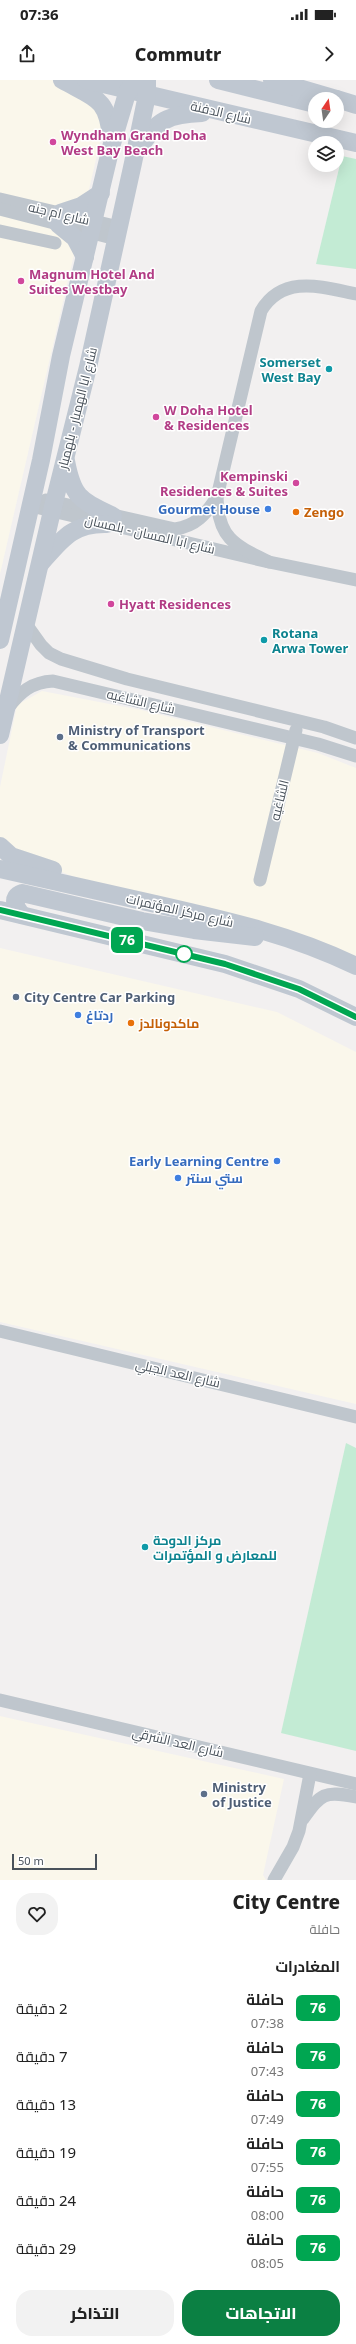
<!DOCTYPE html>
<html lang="ar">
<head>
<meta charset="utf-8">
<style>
  :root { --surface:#fff; --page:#f2f2f2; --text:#222; --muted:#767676; --accent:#0b8043 }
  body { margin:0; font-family:"Noto Sans",Cairo,sans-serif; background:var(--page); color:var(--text); direction:rtl; height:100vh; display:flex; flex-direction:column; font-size:15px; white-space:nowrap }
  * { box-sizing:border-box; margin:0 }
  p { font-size:13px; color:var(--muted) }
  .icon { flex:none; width:22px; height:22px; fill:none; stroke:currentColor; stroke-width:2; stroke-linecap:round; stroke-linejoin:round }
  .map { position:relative; height:1800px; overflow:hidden; direction:ltr }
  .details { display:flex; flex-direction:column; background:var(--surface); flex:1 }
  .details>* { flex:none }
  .badge { padding:0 8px; border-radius:6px; font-size:14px; line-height:26px }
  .needle { width:26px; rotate:13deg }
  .buttons { position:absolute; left:308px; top:12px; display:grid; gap:8px }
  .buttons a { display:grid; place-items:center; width:36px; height:36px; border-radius:50%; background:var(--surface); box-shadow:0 4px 16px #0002; font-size:20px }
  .scale { position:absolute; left:12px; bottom:10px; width:85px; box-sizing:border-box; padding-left:4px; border:2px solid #49525b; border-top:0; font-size:11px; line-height:14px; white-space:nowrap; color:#49525b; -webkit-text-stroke:3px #fff; paint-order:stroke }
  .map>.badge { position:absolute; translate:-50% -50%; box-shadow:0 0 0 2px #fff }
  h2 { padding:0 16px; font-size:15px; line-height:36px }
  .round { display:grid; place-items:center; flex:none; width:42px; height:42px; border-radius:16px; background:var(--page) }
  .summary { display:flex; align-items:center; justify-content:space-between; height:68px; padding:0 16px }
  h1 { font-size:19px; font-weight:800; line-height:30px }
  .action { display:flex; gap:8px; margin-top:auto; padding:8px 16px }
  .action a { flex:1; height:46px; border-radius:16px; background:var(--accent); color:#fff; font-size:16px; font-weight:800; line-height:46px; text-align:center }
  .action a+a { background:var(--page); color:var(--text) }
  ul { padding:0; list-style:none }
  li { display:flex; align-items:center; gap:12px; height:48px; padding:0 16px }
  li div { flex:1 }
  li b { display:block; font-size:15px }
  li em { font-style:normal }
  li .badge { min-width:44px; font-weight:700; text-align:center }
  .status { display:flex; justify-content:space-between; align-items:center; height:28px; padding:0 20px; background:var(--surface); direction:ltr }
  .status svg { height:11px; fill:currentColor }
  header { display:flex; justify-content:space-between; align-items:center; height:52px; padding:0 16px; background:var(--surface); font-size:18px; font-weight:800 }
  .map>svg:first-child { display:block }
  .commercial { fill:#faf7eb }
  .green { fill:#c3ebd4 }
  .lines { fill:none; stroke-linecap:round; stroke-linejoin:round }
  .street { stroke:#bfc6cd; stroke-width:13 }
  .secondary { stroke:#bfc7d1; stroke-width:18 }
  .line-casing { stroke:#fff; stroke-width:9 }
  .line { stroke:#00a651; stroke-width:6 }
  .hotel-dot { fill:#d1479c; stroke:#fff; stroke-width:1.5 }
  .culture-dot { fill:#0f9aa8; stroke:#fff; stroke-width:1.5 }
  .shop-dot { fill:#3f7fe0; stroke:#fff; stroke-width:1.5 }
  .food-dot { fill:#e8710a; stroke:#fff; stroke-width:1.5 }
  .service-dot { fill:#5c6f8a; stroke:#fff; stroke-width:1.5 }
  .stop-dot { fill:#fff; stroke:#00a651; stroke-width:2 }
  .labels { text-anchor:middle; stroke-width:3; stroke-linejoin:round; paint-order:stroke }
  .street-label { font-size:13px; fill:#49525b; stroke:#fff }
  .hotel-label { font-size:13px; font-weight:bold; fill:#b23c85; stroke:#fff; text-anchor:start }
  .culture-label { font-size:13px; font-weight:bold; fill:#0d838f; stroke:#fff; text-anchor:start }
  .shop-label { font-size:13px; font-weight:bold; fill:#366cbe; stroke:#fff; text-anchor:end }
  .food-label { font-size:13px; font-weight:bold; fill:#c56008; stroke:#fff; text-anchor:start }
  .service-label { font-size:13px; font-weight:bold; fill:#4e5e75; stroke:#fff; text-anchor:start }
</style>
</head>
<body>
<div class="status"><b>07:36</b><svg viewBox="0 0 49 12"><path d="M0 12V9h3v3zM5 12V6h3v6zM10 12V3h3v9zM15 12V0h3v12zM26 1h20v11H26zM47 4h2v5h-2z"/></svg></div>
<header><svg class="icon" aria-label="forward" viewBox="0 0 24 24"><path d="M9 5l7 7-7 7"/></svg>Commutr<svg class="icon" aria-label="share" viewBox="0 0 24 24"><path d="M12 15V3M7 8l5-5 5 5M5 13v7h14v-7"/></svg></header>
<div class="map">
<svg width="356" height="1800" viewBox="0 0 356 1800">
  <rect width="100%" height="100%" fill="#f2f0f0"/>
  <g class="commercial">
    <polygon points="0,0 52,0 93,24 103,49 0,494"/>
    <polygon points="42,611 141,630 318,673 356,688 356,881 92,804 19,775 0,757 0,707 17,625"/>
    <polygon points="0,868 277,932 356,972 356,1324 0,1242"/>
    <polygon points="0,1636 284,1699 263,1795 266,1800 0,1800"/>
  </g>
  <g class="green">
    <polygon points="342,76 356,79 356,189 316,184"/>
    <polygon points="346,1363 356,1368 356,1671 281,1653"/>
  </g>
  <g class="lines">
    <g class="street">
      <polyline points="0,119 119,147"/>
      <polyline points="0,129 116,159"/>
      <polyline points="0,151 55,163"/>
      <path d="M46,420L175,449C196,446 206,434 217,417"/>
      <polyline points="31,426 269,482 356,500"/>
      <path d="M269,482C234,465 218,458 217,417L261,231C283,194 322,207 356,214"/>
      <polyline points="26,544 41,565 49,573 61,579 127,599 324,647 356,658"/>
      <path d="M8,628C20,612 32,602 53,601L318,664L356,676"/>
      <polyline points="260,800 296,650"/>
      <polyline points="0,1251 356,1337"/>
      <polyline points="0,1620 356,1704"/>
      <path d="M303,1739C321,1714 324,1710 356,1717"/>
      <polyline points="274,1800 293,1767 299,1751 310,1694"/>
    </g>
    <g class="secondary">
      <path d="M62,0C94,18 108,17 111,58"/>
      <polyline points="86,0 356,63"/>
      <polyline points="218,0 315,24"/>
      <polyline points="272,0 336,19"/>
      <polyline points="337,19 356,25"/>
      <path d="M139,69C156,40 169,34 202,33"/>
      <polyline points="60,133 81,126 101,113"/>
      <polyline points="58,144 75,158 85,177"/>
      <path d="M66,381C73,418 80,420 113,436"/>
      <path d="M41,483C62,459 73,443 107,444"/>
      <polyline points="0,560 41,380 61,276 111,67 128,10 141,0"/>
      <polyline points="0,655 52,431 88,287 133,83 147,15 147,0"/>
      <polyline points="0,766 11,776 53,790"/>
      <path d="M0,789C50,800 100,812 151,823C221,839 291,854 356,886"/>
      <polyline points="0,830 225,884 299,909 356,937"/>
      <path d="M22,835C16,828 10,817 22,813L142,841L194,850L255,857"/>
    </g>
  </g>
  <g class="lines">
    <defs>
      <polyline id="line" points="0,830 225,884 299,909 356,937"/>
    </defs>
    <use href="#line" class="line-casing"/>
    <use href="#line" class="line"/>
  </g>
  <g class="hotel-dot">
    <circle cx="53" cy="62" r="4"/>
    <circle cx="21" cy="201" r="4"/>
    <circle cx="156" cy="337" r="4"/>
    <circle cx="296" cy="403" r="4"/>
    <circle cx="111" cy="524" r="4"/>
  </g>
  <g class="culture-dot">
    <circle cx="329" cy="289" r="4"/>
    <circle cx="264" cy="560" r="4"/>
    <circle cx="145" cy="1467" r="4"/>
  </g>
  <g class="shop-dot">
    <circle cx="268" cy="429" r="4"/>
    <circle cx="78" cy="935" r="4"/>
    <circle cx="277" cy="1081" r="4"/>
    <circle cx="178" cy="1098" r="4"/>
  </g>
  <g class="food-dot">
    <circle cx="296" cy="432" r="4"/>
    <circle cx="131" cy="943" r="4"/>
  </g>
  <g class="service-dot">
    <circle cx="60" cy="657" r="4"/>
    <circle cx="16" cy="917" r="4"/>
    <circle cx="204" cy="1714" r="4"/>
  </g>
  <circle class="stop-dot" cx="184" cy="874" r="8"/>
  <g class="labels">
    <g class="street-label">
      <text transform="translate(221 32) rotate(13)" y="5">شارع الدفنة</text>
      <text transform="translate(59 133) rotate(13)" y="5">شارع ام جنه</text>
      <text transform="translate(77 328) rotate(-76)" y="5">شارع ابا الهمبار - بلهمبار</text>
      <text transform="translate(150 454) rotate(13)" y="5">شارع ابا المسان - بلمسان</text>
      <text transform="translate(141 621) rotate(13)" y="5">شارع الشاغيه</text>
      <text transform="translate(279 720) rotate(-76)" y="5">الشاغيه</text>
      <text transform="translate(180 830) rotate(13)" y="5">شارع مركز المؤتمرات</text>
      <text transform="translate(178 1293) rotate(13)" y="5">شارع العد الجبلي</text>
      <text transform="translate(178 1662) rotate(13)" y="5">شارع العد الشرقي</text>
    </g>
    <g class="hotel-label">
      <text x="61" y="60">Wyndham Grand Doha<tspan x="61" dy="15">West Bay Beach</tspan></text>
      <text x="29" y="199">Magnum Hotel And<tspan x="29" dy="15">Suites Westbay</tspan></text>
      <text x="164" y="335">W Doha Hotel<tspan x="164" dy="15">&amp; Residences</tspan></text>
      <text x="288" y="401" text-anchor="end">Kempinski<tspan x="288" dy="15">Residences &amp; Suites</tspan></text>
      <text x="119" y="529">Hyatt Residences</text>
    </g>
    <g class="culture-label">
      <text x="321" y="287" text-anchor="end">Somerset<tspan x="321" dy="15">West Bay</tspan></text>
      <text x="272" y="558">Rotana<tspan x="272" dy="15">Arwa Tower</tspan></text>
      <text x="153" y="1465">مركز الدوحة<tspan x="153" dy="15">للمعارض و المؤتمرات</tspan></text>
    </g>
    <g class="shop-label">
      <text x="260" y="434">Gourmet House</text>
      <text x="86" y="940" text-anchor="start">ردتاغ</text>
      <text x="269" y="1086">Early Learning Centre</text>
      <text x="186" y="1103" text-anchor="start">ستي سنتر</text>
    </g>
    <g class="food-label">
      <text x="304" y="437">Zengo</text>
      <text x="139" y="948">ماكدونالدز</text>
    </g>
    <g class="service-label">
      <text x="68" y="655">Ministry of Transport<tspan x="68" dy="15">&amp; Communications</tspan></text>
      <text x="24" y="922">City Centre Car Parking</text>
      <text x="212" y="1712">Ministry<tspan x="212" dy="15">of Justice</tspan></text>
    </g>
  </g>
</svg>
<div class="buttons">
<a><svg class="needle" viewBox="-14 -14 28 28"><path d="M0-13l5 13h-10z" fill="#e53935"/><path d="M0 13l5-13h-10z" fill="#767676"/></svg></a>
<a><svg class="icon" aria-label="layers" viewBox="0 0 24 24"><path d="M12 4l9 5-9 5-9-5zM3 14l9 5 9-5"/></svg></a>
</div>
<div class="scale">50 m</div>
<b class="badge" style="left:127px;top:860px;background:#00a651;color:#fff">76</b>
</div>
<section class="details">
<div class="summary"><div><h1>City Centre</h1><p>حافلة</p></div><a class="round"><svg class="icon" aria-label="heart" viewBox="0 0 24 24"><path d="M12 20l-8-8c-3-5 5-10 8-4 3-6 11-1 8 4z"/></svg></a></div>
<h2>المغادرات</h2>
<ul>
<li><span class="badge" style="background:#00a651;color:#fff">76</span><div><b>حافلة</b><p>07:38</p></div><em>2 دقيقة</em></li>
<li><span class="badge" style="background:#00a651;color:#fff">76</span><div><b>حافلة</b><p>07:43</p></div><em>7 دقيقة</em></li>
<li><span class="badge" style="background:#00a651;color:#fff">76</span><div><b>حافلة</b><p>07:49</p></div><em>13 دقيقة</em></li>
<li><span class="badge" style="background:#00a651;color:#fff">76</span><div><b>حافلة</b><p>07:55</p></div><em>19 دقيقة</em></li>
<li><span class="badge" style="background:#00a651;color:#fff">76</span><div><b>حافلة</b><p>08:00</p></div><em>24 دقيقة</em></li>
<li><span class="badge" style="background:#00a651;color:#fff">76</span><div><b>حافلة</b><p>08:05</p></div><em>29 دقيقة</em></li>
</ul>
<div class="action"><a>الاتجاهات</a><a>التذاكر</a></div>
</section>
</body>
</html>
